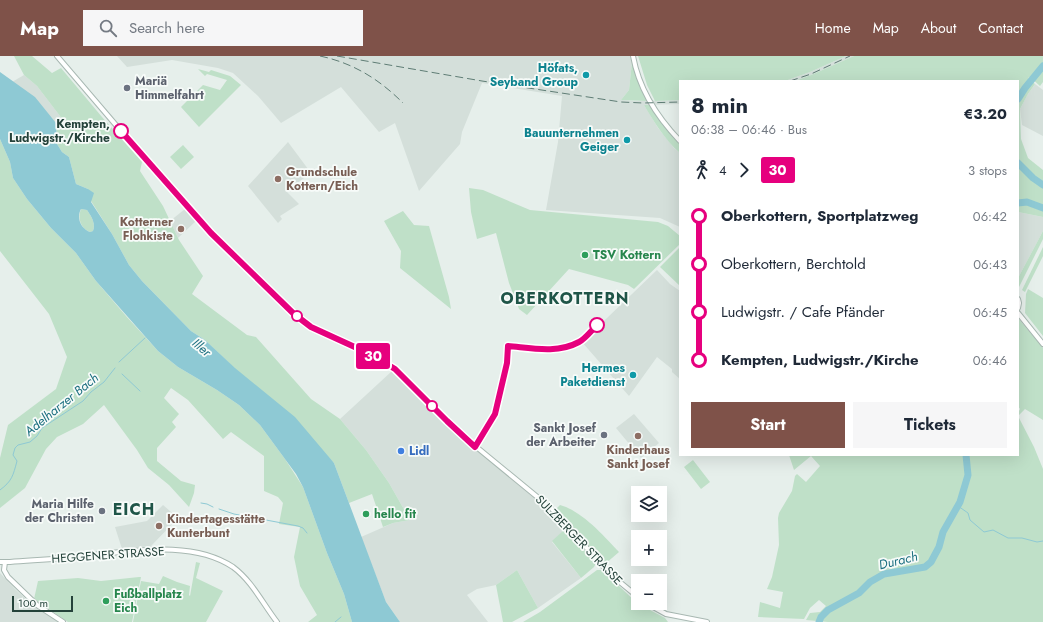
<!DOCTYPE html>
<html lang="en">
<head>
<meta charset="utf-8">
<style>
  :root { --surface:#fff; --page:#f6f6f7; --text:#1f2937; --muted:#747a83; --accent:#7f5249 }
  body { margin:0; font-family:Jost,sans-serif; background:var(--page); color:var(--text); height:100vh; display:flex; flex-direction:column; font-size:15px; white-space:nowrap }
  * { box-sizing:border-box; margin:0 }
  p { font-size:13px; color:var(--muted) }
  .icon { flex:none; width:22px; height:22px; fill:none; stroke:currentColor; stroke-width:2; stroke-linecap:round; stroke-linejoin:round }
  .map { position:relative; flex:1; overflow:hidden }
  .drawer { position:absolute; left:679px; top:24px; width:340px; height:376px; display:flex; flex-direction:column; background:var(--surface); border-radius:0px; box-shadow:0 4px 16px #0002 }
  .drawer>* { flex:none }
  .badge { padding:0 8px; border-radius:3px; font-size:14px; line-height:26px }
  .buttons { position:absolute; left:631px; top:430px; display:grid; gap:8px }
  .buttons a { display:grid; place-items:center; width:36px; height:36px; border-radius:0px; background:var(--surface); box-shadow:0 4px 16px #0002; font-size:20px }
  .scale { position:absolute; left:12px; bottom:10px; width:61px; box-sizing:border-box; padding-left:4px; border:2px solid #24423a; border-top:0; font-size:11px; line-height:14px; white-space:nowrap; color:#24423a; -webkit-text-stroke:3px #f7fbf9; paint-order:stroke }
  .map>.badge { position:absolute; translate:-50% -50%; box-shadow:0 0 0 2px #fff }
  .legs { display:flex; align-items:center; gap:6px; height:44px; padding:0 12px; font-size:13px }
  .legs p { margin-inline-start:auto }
  .overview { display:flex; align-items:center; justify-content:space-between; height:68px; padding:0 12px }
  h1 { font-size:22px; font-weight:700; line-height:30px }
  .action { display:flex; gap:8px; margin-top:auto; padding:8px 12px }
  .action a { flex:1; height:46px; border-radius:0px; background:var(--accent); color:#fff; font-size:16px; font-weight:700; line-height:46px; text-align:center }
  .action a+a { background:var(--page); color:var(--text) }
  ul { padding:0 12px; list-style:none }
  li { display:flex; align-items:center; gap:14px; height:48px; font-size:15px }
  li i { display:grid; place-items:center; width:6px; height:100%; margin:0 5px; background:currentColor }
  li i::after { content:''; width:10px; height:10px; margin:-5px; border:3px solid; border-radius:50%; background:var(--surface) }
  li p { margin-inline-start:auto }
  li:first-child i { background:linear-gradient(#0000 50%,currentColor 0) }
  li:last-child i { background:linear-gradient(currentColor 50%,#0000 0) }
  header { display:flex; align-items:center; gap:24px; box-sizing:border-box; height:56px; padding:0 20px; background:var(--accent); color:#fff }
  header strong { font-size:19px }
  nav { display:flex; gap:22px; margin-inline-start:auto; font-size:14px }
  .search { width:280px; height:36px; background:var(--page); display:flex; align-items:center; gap:10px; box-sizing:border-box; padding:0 14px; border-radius:0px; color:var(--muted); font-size:15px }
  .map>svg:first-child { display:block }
  .built { fill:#d4dfda }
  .green { fill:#bfe0c8 }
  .water { fill:#8ec9d4; fill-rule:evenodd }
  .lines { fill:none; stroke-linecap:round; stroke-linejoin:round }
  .stream { stroke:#8ec9d4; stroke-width:1 }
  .river { stroke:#8ec9d4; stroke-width:7 }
  .minor-casing { stroke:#a8b8b2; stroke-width:6 }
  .minor { stroke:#fff; stroke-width:4 }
  .rail { stroke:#5f7d75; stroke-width:1; stroke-dasharray:8 4; stroke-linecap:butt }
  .line-1-casing { stroke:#fff; stroke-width:9 }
  .line-1 { stroke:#e6007e; stroke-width:6 }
  .culture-dot { fill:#0f9aa8; stroke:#f7fbf9; stroke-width:1.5 }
  .worship-dot { fill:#6b7280; stroke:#f7fbf9; stroke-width:1.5 }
  .stop-1-dot { fill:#fff; stroke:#e6007e; stroke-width:2 }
  .education-dot { fill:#8d6e63; stroke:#f7fbf9; stroke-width:1.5 }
  .leisure-dot { fill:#2e9e5b; stroke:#f7fbf9; stroke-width:1.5 }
  .shop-dot { fill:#3f7fe0; stroke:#f7fbf9; stroke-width:1.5 }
  .labels { text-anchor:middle; stroke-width:3.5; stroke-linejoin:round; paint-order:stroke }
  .culture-label { font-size:12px; font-weight:bold; fill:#0d838f; stroke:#f7fbf9; text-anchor:end }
  .worship-label { font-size:12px; font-weight:bold; fill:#5b616d; stroke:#f7fbf9; text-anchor:end }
  .stop-label { font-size:12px; font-weight:bold; fill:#24423a; stroke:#f7fbf9; text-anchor:end }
  .education-label { font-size:12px; font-weight:bold; fill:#785e54; stroke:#f7fbf9; text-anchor:start }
  .leisure-label { font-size:12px; font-weight:bold; fill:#27864d; stroke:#f7fbf9; text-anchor:start }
  .shop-label { font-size:12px; font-weight:bold; fill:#366cbe; stroke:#f7fbf9; text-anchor:start }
  .street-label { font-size:12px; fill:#24423a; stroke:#f7fbf9 }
  .water-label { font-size:13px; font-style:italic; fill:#1c6f80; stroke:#f7fbf9 }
  .district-label { font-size:16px; font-weight:bold; letter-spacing:1px; fill:#1f5548; stroke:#f7fbf9 }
</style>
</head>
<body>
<header>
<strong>Map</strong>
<div class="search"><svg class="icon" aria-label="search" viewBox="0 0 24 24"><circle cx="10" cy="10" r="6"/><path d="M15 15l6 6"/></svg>Search here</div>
<nav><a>Home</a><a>Map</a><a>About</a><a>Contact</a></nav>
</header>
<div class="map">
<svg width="1043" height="566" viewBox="0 0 1043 566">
  <rect width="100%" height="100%" fill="#e6efeb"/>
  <g class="built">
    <polygon points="117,0 630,0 632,6 629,34 621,44 637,45 680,44 680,48 644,49 658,72 674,92 680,97 680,171 660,162 546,154 558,86 562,40 482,27 462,76 460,88 419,135 395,67 379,76 341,31 281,67 258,40 233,17 218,12 172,4 127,11"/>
    <polygon points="846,0 854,0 811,19 795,25 785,25 810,16"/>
    <polygon points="24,19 37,30 63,64 56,67 48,58 12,26"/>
    <polygon points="1035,28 1043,34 1043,80 1022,69 1020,53 1028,38"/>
    <polygon points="288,86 311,117 286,135 299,148 280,160 282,163 278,167 248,130"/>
    <polygon points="185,153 196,165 178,182 170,165"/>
    <polygon points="1018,156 1043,161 1043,175 1018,222"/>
    <polygon points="657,214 670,228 680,235 680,323 672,316 672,313 657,301 629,340 582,286"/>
    <polygon points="392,315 444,367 550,455 565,473 552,486 581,522 538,552 517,514 496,529 477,533 467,539 488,566 400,566 386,546 361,481 393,467 410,464 389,427 366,394 340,363"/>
    <polygon points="634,358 659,387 641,402 616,372"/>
    <polygon points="163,449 178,462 151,490 122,493 115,471 147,465"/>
    <polygon points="0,517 15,533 32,549 58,566 0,566"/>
  </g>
  <g class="green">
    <polygon points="14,0 32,0 52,17 61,12 102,61 142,106 140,115 163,150 179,184 203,220 192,238 247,279 256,281 311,343 340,363 366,394 389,427 410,464 393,467 383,471 372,438 349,447 334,407 205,284 191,275 142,225 129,209 112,178 91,145 88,133 76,128 69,101 62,96 57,88 56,67 63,64 37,30 24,19"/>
    <polygon points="638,0 846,0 810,16 785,25 680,25 680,44 655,45 647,29"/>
    <polygon points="854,0 1043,0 1043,26 1040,30 1030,21 1028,22 1035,28 1028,38 1020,53 1021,83 1028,102 1043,114 1043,161 1018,156 1018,25 795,25 811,19"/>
    <polygon points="632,6 640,32 647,45 621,44 629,34"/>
    <polygon points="198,13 209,16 211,14 230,20 241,29 199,71 181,51 203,29 220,34 227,24 207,18 205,20"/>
    <path d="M644,49H650L663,68L680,89V97C665,84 654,66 644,49Z"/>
    <polygon points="0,83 10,106 13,122 27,143 51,172 76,197 96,225 126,260 158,295 178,311 217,334 239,349 260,369 285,403 303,431 327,497 344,538 352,566 308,566 317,559 300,530 294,501 300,471 279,468 283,447 278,441 264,435 264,400 231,376 223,383 188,344 171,332 164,342 179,358 172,366 176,371 157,392 157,405 181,425 195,429 194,437 189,451 169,429 148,412 137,394 104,349 83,368 57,381 46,393 25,432 0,452 0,402 8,369 56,333 67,301 49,258 0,195"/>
    <polygon points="183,89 194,101 181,113 170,101"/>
    <polygon points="469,132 483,134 530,154 658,166 668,170 680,180 680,188 634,233 628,229 569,213 527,259 519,253 509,227 496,177 477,183 471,156"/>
    <path d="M81,153L87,154C91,160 96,167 93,175L90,176C81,173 77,162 81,153Z"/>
    <polygon points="403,155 414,169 429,170 449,241 451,253 400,212 401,195 384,165"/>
    <polygon points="1043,175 1043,183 1018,233 1018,222"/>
    <polygon points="680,191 680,230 660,211"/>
    <polygon points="1043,191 1043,200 1025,236 1022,234"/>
    <polygon points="1028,233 1043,242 1043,280 1025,257 1026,238"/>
    <polygon points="1018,262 1043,292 1043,364 1025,353 1019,359 1018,357 1020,353 1018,350"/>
    <polygon points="1018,360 1034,391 1043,413 1043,566 828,566 806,564 810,557 820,556 826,550 819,544 810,552 804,563 758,561 760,546 780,552 783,536 767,533 772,521 779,489 778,462 779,457 792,435 795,420 797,418 806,426 820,410 811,400 794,414 789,399 1018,399"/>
    <polygon points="693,404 710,426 701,433 684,411"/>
    <path d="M560,449C582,455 604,480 619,496L605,508L555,454Z"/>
    <polygon points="565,473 596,507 594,511 581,522 552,485"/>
    <polygon points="196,506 200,507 196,522 223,535 206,566 133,566 141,525 159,528 163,520 177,526 190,530 189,539 190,540"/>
    <polygon points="517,514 538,552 512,566 503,566 496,529"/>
    <polygon points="597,514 602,514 637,547 665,562 668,566 523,566 540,556"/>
    <polygon points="139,521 141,521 132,566 68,566 34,543 38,525 78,522 101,525"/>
  </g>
  <path class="water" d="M0,16L35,41L56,67L57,88L62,96L69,101L76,128L88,133L94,137L91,146L112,178L129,209L142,225L191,275L205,284L235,312L295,361L334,407L349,447L386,546L400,566H352L344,538L327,497L303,431L296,418L260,369L239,349L217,334L178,311L158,295L96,225L76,197L51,172L27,143L13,122L10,106L0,83ZM81,153L87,154C91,160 96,167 93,175L90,176C81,173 76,162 81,153Z"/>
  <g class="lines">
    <g class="stream">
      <polyline points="119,306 145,282"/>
      <polyline points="122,318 140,335"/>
      <path d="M0,434C12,425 13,420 17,405L13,399L15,392L18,389L30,386L37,380L42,372L83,345L91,336L104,326L115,312"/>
      <polyline points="201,447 207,448 213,451"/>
      <polyline points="958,450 968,457 970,464 984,476 993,474 1008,482 1022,482 1037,486 1043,485"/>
      <polyline points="219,453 234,458 298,470 303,472 307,477"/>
      <polyline points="335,566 341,561"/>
    </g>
    <g class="river">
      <polyline points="1018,43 1025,32 1043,10"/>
      <polyline points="1018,107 1033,122 1043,129"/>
      <polyline points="1018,147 1027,146 1043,152"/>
      <polyline points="819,566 821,561 828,554 859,537 870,526 884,518 925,511 931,506 939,491 943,476 960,446 968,419 966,399"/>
    </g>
    <defs>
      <g id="minor">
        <polyline points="57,0 121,75 211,177 282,247 311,271 370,298 386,306 395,313 457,375 552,453 610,518 638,541"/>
        <path d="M633,0C639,33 657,61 680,85"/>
        <polyline points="1018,243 1019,247 1018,252"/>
        <polyline points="1018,257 1043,288"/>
        <path d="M0,506H10C35,504 59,503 83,500C130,496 191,483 233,511C252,525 263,548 277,566"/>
        <polyline points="5,506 4,514 8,521 37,549 63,566"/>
        <polyline points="646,547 666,558 707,566"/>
      </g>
    </defs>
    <use href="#minor" class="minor-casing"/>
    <use href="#minor" class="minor"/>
    <g class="rail">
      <path d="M320,0C353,7 379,23 403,47"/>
      <polyline points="337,0 482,25 621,46 643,47 680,46"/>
      <polyline points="790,25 811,18 850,0"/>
    </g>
  </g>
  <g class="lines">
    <defs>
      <path id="line-1" d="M121,75L211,177L294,258L311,271L370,298L395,313L447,365L475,391L495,358L507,307L508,290C531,292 557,298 579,286C585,283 591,275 597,269"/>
    </defs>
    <use href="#line-1" class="line-1-casing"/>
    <use href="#line-1" class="line-1"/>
  </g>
  <g class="culture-dot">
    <circle cx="586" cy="19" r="4"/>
    <circle cx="627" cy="84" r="4"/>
    <circle cx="633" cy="319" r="4"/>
  </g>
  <g class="worship-dot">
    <circle cx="127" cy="32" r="4"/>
    <circle cx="604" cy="379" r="4"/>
    <circle cx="102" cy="455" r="4"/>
  </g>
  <g class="stop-1-dot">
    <circle cx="121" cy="75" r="7"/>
    <circle cx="297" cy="260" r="5"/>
    <circle cx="597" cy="269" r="7"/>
    <circle cx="432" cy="350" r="5"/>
  </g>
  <g class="education-dot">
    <circle cx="278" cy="123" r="4"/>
    <circle cx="181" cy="173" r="4"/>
    <circle cx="638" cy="380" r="4"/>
    <circle cx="159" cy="470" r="4"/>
  </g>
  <g class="leisure-dot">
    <circle cx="585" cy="199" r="4"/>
    <circle cx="366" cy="458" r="4"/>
    <circle cx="106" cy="545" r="4"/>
  </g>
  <circle class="shop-dot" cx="401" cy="395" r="4"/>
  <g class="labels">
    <g class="culture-label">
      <text x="578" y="16">Höfats,<tspan x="578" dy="14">Seyband Group</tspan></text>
      <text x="619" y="81">Bauunternehmen<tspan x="619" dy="14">Geiger</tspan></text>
      <text x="625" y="316">Hermes<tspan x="625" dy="14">Paketdienst</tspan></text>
    </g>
    <g class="worship-label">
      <text x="135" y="29" text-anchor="start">Mariä<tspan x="135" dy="14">Himmelfahrt</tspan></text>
      <text x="596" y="376">Sankt Josef<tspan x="596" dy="14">der Arbeiter</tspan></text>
      <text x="94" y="452">Maria Hilfe<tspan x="94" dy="14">der Christen</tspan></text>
    </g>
    <g class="stop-label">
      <text x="110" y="72">Kempten,<tspan x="110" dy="14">Ludwigstr./Kirche</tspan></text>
    </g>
    <g class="education-label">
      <text x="286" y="120">Grundschule<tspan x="286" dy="14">Kottern/Eich</tspan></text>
      <text x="173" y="170" text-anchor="end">Kotterner<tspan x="173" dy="14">Flohkiste</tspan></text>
      <text x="638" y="398" text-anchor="middle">Kinderhaus<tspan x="638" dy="14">Sankt Josef</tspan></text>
      <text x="167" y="467">Kindertagesstätte<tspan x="167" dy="14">Kunterbunt</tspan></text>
    </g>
    <g class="leisure-label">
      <text x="593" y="203">TSV Kottern</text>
      <text x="374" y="462">hello fit</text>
      <text x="114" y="542">Fußballplatz<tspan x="114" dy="14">Eich</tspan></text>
    </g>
    <g class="shop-label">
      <text x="409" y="399">Lidl</text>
    </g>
    <g class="street-label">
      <text transform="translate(579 484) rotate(46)" y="4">SULZBERGER STRASSE</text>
      <text transform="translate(108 499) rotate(-4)" y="4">HEGGENER STRASSE</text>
    </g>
    <g class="water-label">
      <text transform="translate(202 291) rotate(40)" y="5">Iller</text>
      <text transform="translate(61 348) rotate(-39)" y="5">Adelharzer Bach</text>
      <text transform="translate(898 504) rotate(-14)" y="5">Durach</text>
    </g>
    <g class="district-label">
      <text x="565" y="248">OBERKOTTERN</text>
      <text x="134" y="459">EICH</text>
    </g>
  </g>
</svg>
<div class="buttons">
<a><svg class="icon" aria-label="layers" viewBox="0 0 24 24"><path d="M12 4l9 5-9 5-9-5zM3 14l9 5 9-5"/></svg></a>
<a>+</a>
<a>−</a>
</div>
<div class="scale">100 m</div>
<b class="badge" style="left:373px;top:300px;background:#e6007e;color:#fff">30</b>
<section class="drawer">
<div class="overview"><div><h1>8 min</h1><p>06:38 – 06:46 · Bus</p></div><b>€3.20</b></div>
<div class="legs"><svg class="icon" aria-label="walk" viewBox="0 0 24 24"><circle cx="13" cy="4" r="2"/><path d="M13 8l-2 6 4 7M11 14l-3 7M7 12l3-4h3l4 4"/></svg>4<svg class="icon" aria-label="forward" viewBox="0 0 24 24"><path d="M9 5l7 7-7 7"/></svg><b class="badge" style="background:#e6007e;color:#fff">30</b><p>3 stops</p></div>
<ul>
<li><i style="color:#e6007e"></i><b>Oberkottern, Sportplatzweg</b><p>06:42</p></li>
<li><i style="color:#e6007e"></i><span>Oberkottern, Berchtold</span><p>06:43</p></li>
<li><i style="color:#e6007e"></i><span>Ludwigstr. / Cafe Pfänder</span><p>06:45</p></li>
<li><i style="color:#e6007e"></i><b>Kempten, Ludwigstr./Kirche</b><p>06:46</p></li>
</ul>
<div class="action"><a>Start</a><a>Tickets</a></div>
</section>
</div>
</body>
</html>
